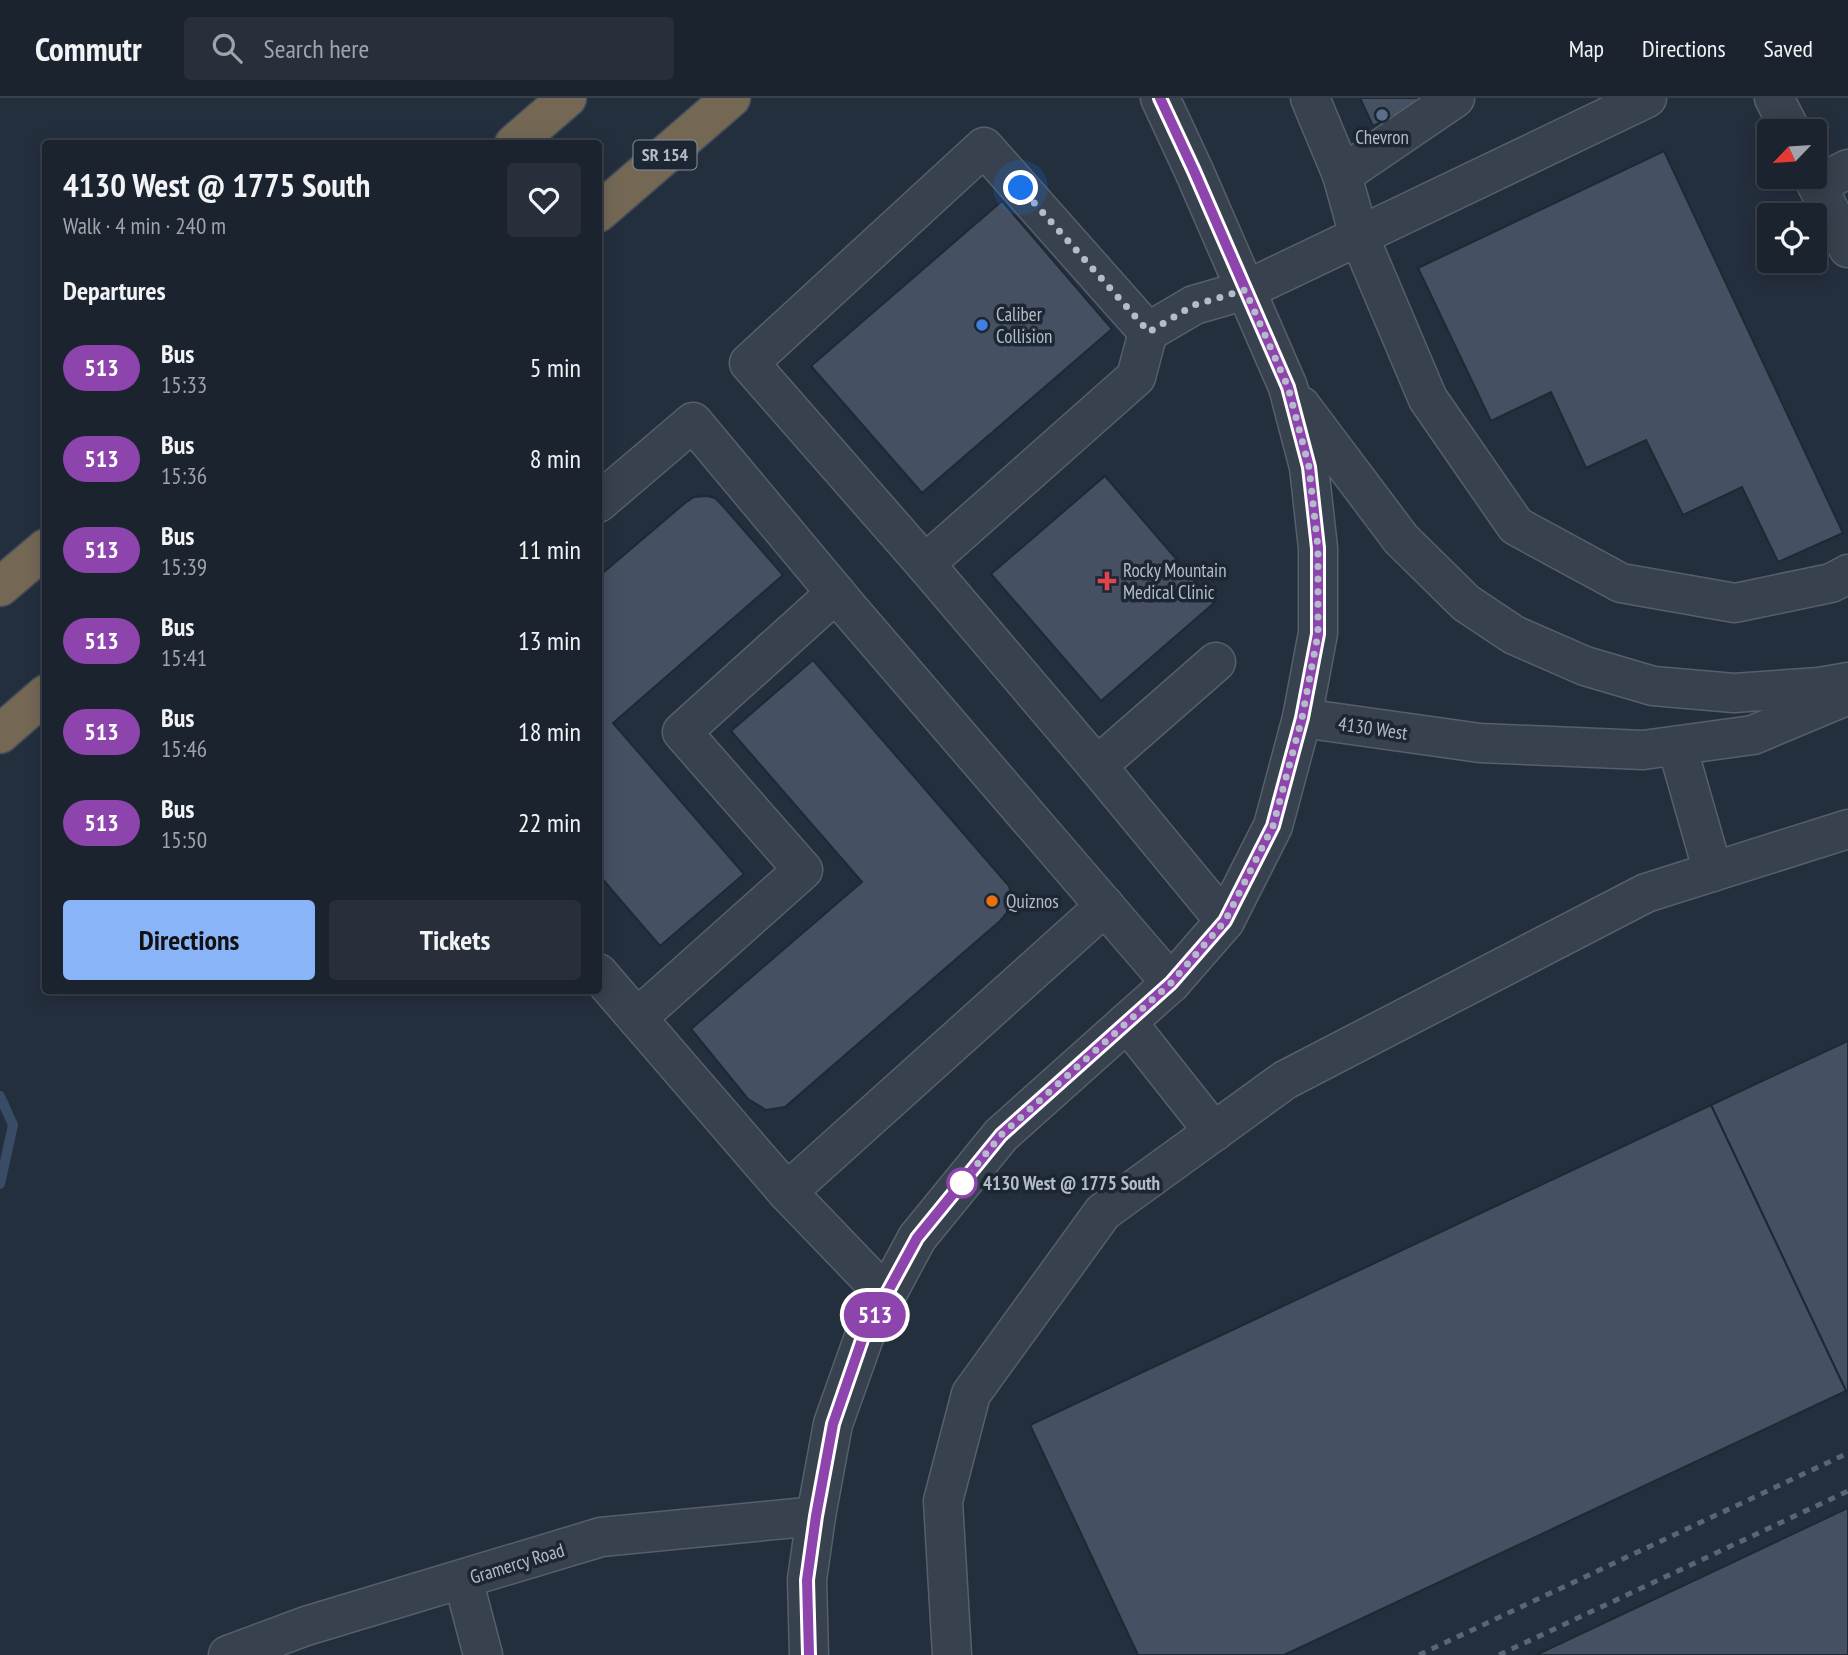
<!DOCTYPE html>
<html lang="en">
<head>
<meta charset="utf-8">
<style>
  :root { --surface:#1b232e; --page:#282f3a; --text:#f1f3f6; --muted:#a0a4aa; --line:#39404a; --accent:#8ab4f8 }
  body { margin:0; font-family:"PT Sans Narrow",sans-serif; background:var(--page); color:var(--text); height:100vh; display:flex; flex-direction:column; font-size:26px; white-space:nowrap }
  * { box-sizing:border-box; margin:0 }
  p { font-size:23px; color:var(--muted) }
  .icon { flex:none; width:38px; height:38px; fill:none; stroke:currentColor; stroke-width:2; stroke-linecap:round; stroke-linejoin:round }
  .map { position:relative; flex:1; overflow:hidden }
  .drawer { position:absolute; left:42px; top:42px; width:560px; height:854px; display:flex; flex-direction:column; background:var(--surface); border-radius:7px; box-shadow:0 4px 18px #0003,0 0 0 2px var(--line) }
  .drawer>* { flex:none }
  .badge { padding:0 14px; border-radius:23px; font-size:24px; line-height:46px }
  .needle { width:46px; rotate:245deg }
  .controls { position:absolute; left:1757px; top:21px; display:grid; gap:14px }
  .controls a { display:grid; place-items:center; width:70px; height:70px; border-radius:7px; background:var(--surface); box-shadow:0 4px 18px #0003,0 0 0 2px var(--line); font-size:35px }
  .you { position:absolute; width:35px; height:35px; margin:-18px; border:5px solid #fff; border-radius:50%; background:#1a73e8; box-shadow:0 0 0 10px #1a73e833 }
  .map>.badge { position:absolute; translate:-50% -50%; box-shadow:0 0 0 4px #fff }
  h2 { padding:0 21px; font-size:26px; line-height:63px }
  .round { display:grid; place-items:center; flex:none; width:74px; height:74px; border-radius:7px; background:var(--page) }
  .headline { display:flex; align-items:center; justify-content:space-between; height:119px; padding:0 21px }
  h1 { font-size:33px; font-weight:800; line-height:52px }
  .primary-button { display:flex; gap:14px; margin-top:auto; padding:14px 21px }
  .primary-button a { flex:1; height:80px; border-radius:7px; background:var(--accent); color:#111; font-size:28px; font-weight:800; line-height:80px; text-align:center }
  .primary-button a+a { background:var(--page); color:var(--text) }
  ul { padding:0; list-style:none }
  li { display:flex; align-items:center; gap:21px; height:91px; padding:0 21px }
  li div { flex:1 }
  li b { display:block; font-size:26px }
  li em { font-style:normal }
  li .badge { min-width:77px; font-weight:700; text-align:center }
  header { display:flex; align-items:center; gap:42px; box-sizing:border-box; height:98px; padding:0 35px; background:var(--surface); border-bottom:2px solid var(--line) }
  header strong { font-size:33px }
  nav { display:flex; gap:38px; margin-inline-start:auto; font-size:24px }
  .search { width:490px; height:63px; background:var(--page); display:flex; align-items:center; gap:18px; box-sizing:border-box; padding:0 24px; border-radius:7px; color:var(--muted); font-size:26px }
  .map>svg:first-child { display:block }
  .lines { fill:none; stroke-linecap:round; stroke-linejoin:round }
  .stream { stroke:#394c67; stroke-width:10 }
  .building { fill:#455162; stroke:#1f2835; stroke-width:2 }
  .minor-casing { stroke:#565f6c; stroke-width:41 }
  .highway-casing { stroke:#434c59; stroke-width:41 }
  .minor { stroke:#38414e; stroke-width:38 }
  .highway { stroke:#746855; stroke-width:38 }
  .rail { stroke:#5a6575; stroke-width:5; stroke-dasharray:7 7; stroke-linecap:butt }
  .line-casing { stroke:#fff; stroke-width:16 }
  .line { stroke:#8e44ad; stroke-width:10 }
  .walk { stroke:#b4bcc9; stroke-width:7; stroke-dasharray:0 12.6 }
  .service-dot { fill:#5c6f8a; stroke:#1d2633; stroke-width:2.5 }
  .shop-dot { fill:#3f7fe0; stroke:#1d2633; stroke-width:2.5 }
  .health-dot { fill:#e0444e; stroke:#1d2633; stroke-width:2.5 }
  .food-dot { fill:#e8710a; stroke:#1d2633; stroke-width:2.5 }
  .stop-dot { fill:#fff; stroke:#8e44ad; stroke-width:3.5 }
  .labels { text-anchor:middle; stroke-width:7; stroke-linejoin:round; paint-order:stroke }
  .shield { fill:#1d2633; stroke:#878f9c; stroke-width:2 }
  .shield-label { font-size:18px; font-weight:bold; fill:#b4bcc9 }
  .poi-label { font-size:19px; fill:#b4bcc9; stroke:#1d2633; text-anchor:start }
  .street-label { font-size:19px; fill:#b4bcc9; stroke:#1d2633 }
  .stop-label { font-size:19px; font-weight:bold; fill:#b4bcc9; stroke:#1d2633; text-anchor:start }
</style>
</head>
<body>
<header>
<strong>Commutr</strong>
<div class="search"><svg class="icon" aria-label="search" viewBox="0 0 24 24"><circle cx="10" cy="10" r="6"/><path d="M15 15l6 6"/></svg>Search here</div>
<nav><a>Map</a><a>Directions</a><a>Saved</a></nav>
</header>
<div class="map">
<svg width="1848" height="1557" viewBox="0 0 1848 1557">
  <rect width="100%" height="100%" fill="#242f3e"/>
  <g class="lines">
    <polyline class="stream" points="0,998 13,1027 0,1086"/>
  </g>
  <g class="building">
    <polygon points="1360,0 1417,0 1420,6 1373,28"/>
    <polygon points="1664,53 1843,435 1778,464 1742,389 1683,417 1646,342 1586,370 1551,294 1491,323 1418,170"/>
    <polygon points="1002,103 1112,231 922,395 811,268"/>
    <polygon points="1105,378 1214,505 1101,603 991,476"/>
    <polygon points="707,398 715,400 722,407 783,477 613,625 744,776 660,848 598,776 598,479 685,405 694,399"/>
    <polygon points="813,562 1009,788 1013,804 1011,810 1000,823 785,1009 766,1012 748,1001 691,931 862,784 731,633"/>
    <polygon points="1848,943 1848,1292 1846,1293 1711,1007"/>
    <polygon points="1711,1007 1846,1293 1284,1557 1138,1557 1030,1327"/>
    <polygon points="1848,1410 1848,1557 1536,1557"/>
  </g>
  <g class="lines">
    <defs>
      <g id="minor">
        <polyline points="1310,0 1342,77"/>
        <polyline points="1455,0 1342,77 1359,138 1647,0"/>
        <polyline points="1774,0 1791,33"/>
        <polyline points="1813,79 1848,150"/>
        <polyline points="1817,87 1848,71"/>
        <polyline points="1148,234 1136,279 925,466 1097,668 1225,823"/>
        <polyline points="1301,308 1401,441 1466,505 1514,537 1585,568 1653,588 1734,595 1819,589 1848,584"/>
        <polyline points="598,405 693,324 850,512 1171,885"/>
        <polyline points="925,466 749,265 984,49 1148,234 1194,207 1246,192 1359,138 1428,301 1516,428 1621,485 1735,505 1831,485 1848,476"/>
        <polyline points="1302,620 1480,645 1643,652 1753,637 1846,598"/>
        <polyline points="1677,648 1713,774"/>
        <polyline points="1097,668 1216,564"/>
        <polyline points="598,875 787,1094 886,1197"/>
        <polyline points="637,920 803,772 682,634 836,495"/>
        <polyline points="1127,924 1214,1034"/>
        <polyline points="787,1094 1105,808"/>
        <polyline points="463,1481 483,1557"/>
        <polyline points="228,1557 306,1528 601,1439 816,1418"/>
        <polyline points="809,1557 807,1482 816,1418 833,1326 864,1239 917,1140 1001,1037 1171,885 1225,823 1273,728 1302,620 1318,535 1318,450 1309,369 1288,289 1194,73 1160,0"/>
        <polyline points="952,1557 943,1403 971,1296 1103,1114 1285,982 1646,795 1848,731"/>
      </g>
      <g id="highway">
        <polyline points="514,46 567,0"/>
        <polyline points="598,115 731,0"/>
        <polyline points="0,489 46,450"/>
        <polyline points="0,636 46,596"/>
      </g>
    </defs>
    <use href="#minor" class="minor-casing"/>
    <use href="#highway" class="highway-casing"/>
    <use href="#minor" class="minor"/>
    <use href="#highway" class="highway"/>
    <g class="rail">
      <polyline points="1419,1557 1848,1355"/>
      <polyline points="1499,1557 1848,1393"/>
    </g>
  </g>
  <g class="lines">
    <defs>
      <polyline id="line" points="809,1557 807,1482 816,1418 833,1326 863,1239 917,1140 1001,1037 1171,885 1225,823 1273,728 1302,620 1318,536 1318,450 1309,369 1288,289 1194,73 1160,0"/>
    </defs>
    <use href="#line" class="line-casing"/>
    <use href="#line" class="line"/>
    <polyline class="walk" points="962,1085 1001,1037 1171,885 1225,823 1273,728 1302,620 1318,536 1318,450 1309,369 1288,289 1245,192 1194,207 1149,234 1021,90"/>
  </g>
  <circle class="service-dot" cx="1382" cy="17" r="7"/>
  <circle class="shop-dot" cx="982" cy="227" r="7"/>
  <path class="health-dot" d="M1103.5 472.5h7v7h7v7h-7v7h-7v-7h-7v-7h7z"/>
  <circle class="food-dot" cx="992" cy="803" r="7"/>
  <circle class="stop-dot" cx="962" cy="1085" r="14"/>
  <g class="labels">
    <rect class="shield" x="633.5" y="42.5" width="63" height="29" rx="5"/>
    <g class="shield-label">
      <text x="665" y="63">SR 154</text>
    </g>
    <g class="poi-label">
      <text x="1382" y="46" text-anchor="middle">Chevron</text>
      <text x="996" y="223">Caliber<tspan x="996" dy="22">Collision</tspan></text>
      <text x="1123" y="479">Rocky Mountain<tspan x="1123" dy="22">Medical Clinic</tspan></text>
      <text x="1006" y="810">Quiznos</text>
    </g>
    <g class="street-label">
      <text transform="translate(1373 630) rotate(8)" y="7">4130 West</text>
      <text transform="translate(517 1465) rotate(-17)" y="7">Gramercy Road</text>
    </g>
    <g class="stop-label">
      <text x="983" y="1092">4130 West @ 1775 South</text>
    </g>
  </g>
</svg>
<div class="controls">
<a><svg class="needle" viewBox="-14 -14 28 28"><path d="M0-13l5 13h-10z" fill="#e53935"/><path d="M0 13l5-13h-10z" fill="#a0a4aa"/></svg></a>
<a><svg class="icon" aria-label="locate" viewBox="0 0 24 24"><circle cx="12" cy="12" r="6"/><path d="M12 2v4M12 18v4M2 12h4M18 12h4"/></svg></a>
</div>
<div class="you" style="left:1021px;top:90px"></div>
<b class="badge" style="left:875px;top:1217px;background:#8e44ad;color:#fff">513</b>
<section class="drawer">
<div class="headline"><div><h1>4130 West @ 1775 South</h1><p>Walk · 4 min · 240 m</p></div><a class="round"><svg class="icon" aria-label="heart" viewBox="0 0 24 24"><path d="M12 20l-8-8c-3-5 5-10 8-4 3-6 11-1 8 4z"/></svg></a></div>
<h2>Departures</h2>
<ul>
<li><span class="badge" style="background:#8e44ad;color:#fff">513</span><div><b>Bus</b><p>15:33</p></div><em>5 min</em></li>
<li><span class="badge" style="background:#8e44ad;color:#fff">513</span><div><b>Bus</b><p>15:36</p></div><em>8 min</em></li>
<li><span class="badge" style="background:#8e44ad;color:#fff">513</span><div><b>Bus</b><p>15:39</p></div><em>11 min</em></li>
<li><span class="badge" style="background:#8e44ad;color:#fff">513</span><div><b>Bus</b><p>15:41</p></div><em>13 min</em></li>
<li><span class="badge" style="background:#8e44ad;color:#fff">513</span><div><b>Bus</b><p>15:46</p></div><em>18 min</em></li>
<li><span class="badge" style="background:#8e44ad;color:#fff">513</span><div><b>Bus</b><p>15:50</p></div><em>22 min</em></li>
</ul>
<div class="primary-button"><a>Directions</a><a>Tickets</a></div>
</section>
</div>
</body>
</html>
